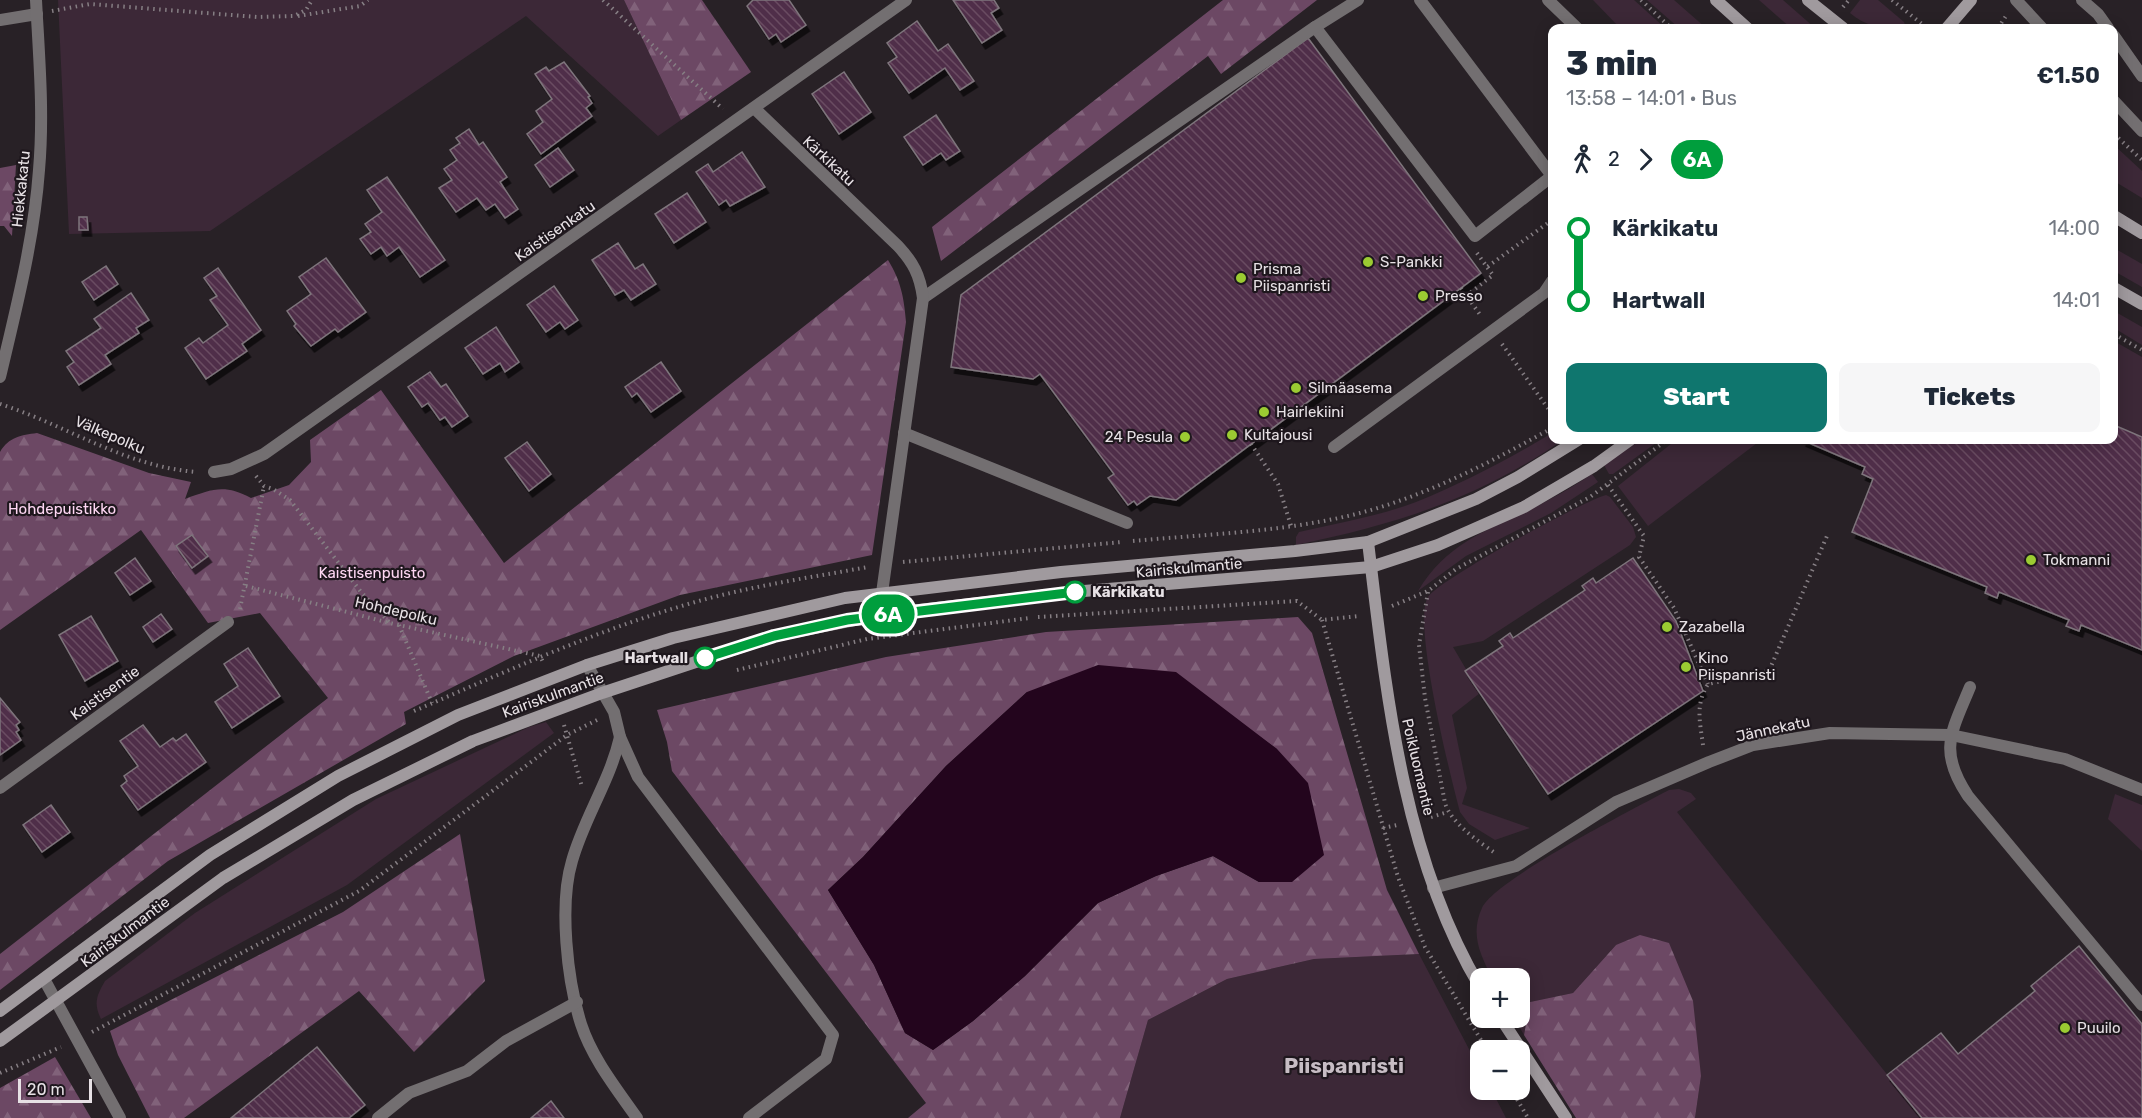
<!DOCTYPE html>
<html lang="en">
<head>
<meta charset="utf-8">
<style>
  :root { --surface:#fff; --page:#f6f6f7; --text:#1f2937; --muted:#747a83; --accent:#0f766e }
  body { margin:0; font-family:Rubik,sans-serif; background:var(--page); color:var(--text); height:100vh; display:flex; flex-direction:column; font-size:22px; white-space:nowrap }
  * { box-sizing:border-box; margin:0 }
  p { font-size:20px; color:var(--muted) }
  .icon { flex:none; width:33px; height:33px; fill:none; stroke:currentColor; stroke-width:2; stroke-linecap:round; stroke-linejoin:round }
  .map { position:relative; flex:1; overflow:hidden }
  .panel { position:absolute; left:1548px; top:24px; width:570px; height:420px; display:flex; flex-direction:column; background:var(--surface); border-radius:12px; box-shadow:0 3px 15px #0003 }
  .panel>* { flex:none }
  .badge { padding:0 12px; border-radius:20px; font-size:21px; line-height:39px }
  .fabs { position:absolute; left:1470px; top:968px; display:grid; gap:12px }
  .fabs a { display:grid; place-items:center; width:60px; height:60px; border-radius:12px; background:var(--surface); box-shadow:0 3px 15px #0003; font-size:30px }
  .scale { position:absolute; left:18px; bottom:15px; width:74px; box-sizing:border-box; padding-left:6px; border:3px solid #e7e1e5; border-top:0; font-size:16px; line-height:21px; white-space:nowrap; color:#e7e1e5; -webkit-text-stroke:4px #1e171d; paint-order:stroke }
  .map>.badge { position:absolute; translate:-50% -50%; box-shadow:0 0 0 3px #fff }
  .legs { display:flex; align-items:center; gap:9px; height:66px; padding:0 18px; font-size:20px }
  .legs p { margin-inline-start:auto }
  .overview { display:flex; align-items:center; justify-content:space-between; height:102px; padding:0 18px }
  h1 { font-size:33px; font-weight:800; line-height:45px }
  .primary-button { display:flex; gap:12px; margin-top:auto; padding:12px 18px }
  .primary-button a { flex:1; height:69px; border-radius:12px; background:var(--accent); color:#fff; font-size:24px; font-weight:800; line-height:69px; text-align:center }
  .primary-button a+a { background:var(--page); color:var(--text) }
  ul { padding:0 18px; list-style:none }
  li { display:flex; align-items:center; gap:21px; height:72px; font-size:22px }
  li i { display:grid; place-items:center; width:9px; height:100%; margin:0 8px; background:currentColor }
  li i::after { content:''; width:15px; height:15px; margin:-8px; border:4px solid; border-radius:50%; background:var(--surface) }
  li p { margin-inline-start:auto }
  li:first-child i { background:linear-gradient(#0000 50%,currentColor 0) }
  li:last-child i { background:linear-gradient(currentColor 50%,#0000 0) }
  .map>svg:first-child { display:block }
  .green { fill:#3c2837 }
  .forest { fill:url(#forest-firs); fill-rule:evenodd }
  .water { fill:#23051d }
  .building { fill:url(#building-back-hatch); stroke:#7e757c; stroke-width:1.5; filter:url(#shadow) }
  .lines { fill:none; stroke-linecap:round; stroke-linejoin:round }
  .path { stroke:#867f84; stroke-width:4; stroke-dasharray:1.5 4.5; stroke-linecap:butt }
  .lane { stroke:#736f71; stroke-width:12 }
  .street { stroke:#736f71; stroke-width:12 }
  .secondary { stroke:#a09a9e; stroke-width:12 }
  .line-1-casing { stroke:#fff; stroke-width:14 }
  .line-1 { stroke:#009e3d; stroke-width:9 }
  .poi-dot { fill:#9bcb32; stroke:#1e171d; stroke-width:2 }
  .stop-1-dot { fill:#fff; stroke:#009e3d; stroke-width:3 }
  .labels { text-anchor:middle; stroke-width:4.5; stroke-linejoin:round; paint-order:stroke }
  .street-label { font-size:15px; fill:#e7e1e5; stroke:#1e171d }
  .poi-label { font-size:15px; fill:#e7e1e5; stroke:#1e171d; text-anchor:start }
  .park-label { font-size:15px; fill:#fed7f3; stroke:#1e171d }
  .stop-label { font-size:15px; font-weight:bold; fill:#e7e1e5; stroke:#1e171d; text-anchor:start }
  .district-label { font-size:21px; font-weight:bold; fill:#c7bdc4; stroke:#1e171d }
</style>
</head>
<body>
<div class="map">
<svg width="2142" height="1118" viewBox="0 0 2142 1118">
  <defs>
    <pattern id="forest-firs" width="22" height="20" patternUnits="userSpaceOnUse" patternTransform="scale(1.5)"><rect width="22" height="20" fill="#6c4864"/><path d="M5 1l3.5 6h-7zM16 11l3.5 6h-7z" fill="#81627a"/></pattern>
    <pattern id="building-back-hatch" width="6" height="6" patternUnits="userSpaceOnUse" patternTransform="scale(1.5)"><rect width="6" height="6" fill="#502e48"/><path d="M-1 5l2 2M0 0l6 6M5-1l2 2" fill="none" stroke="#694c62"/></pattern>
    <filter id="shadow"><feDropShadow dx="3.5" dy="6" stdDeviation="0" flood-color="#0009"/></filter>
  </defs>
  <rect width="100%" height="100%" fill="#282126"/>
  <g class="green">
    <polygon points="58,0 624,0 681,120 658,136 526,16 210,231 69,234"/>
    <polygon points="1593,0 1634,0 1665,28 1620,28"/>
    <polygon points="1647,0 1674,0 1706,28 1679,28"/>
    <polygon points="1759,0 1783,0 1815,28 1791,28"/>
    <path d="M1860,0H1878L1904,22L1906,28C1884,29 1868,28 1850,13Z"/>
    <polygon points="2114,145 2142,171 2142,198 2114,181"/>
    <polygon points="2114,248 2142,264 2142,287 2114,271"/>
    <polygon points="2114,311 2142,327 2142,345 2114,328"/>
    <polygon points="2114,341 2142,357 2142,437 2114,425"/>
    <path d="M1552,433V440H1563C1477,499 1397,524 1296,545V537L1299,532C1338,523 1379,516 1416,502C1463,483 1509,459 1552,433Z"/>
    <polygon points="1638,440 1660,440 1613,474 1609,474 1604,465"/>
    <polygon points="1676,440 1761,440 1648,526 1618,486"/>
    <path d="M1592,474L1598,482L1551,513L1466,556L1418,591C1451,536 1500,527 1552,498C1566,491 1579,482 1592,474Z"/>
    <path d="M1606,495L1610,497L1633,527L1636,537L1630,545L1483,641L1453,647L1480,693L1452,715L1467,788L1462,804L1530,828L1495,840L1469,824L1460,812C1451,779 1412,622 1428,597C1439,580 1583,501 1606,495Z"/>
    <path d="M546,722L554,733L347,885L101,1019C93,1003 97,995 105,981L195,913L376,799L529,727Z"/>
    <path d="M1679,789L1691,793L1696,799L1677,812L1922,1118H1695L1701,1076L1616,945L1573,993L1530,1002L1524,1035L1514,1017H1520V978H1492C1480,954 1470,934 1482,908C1494,880 1635,808 1669,790Z"/>
    <polygon points="2115,794 2142,805 2142,851 2108,819"/>
    <polygon points="1419,954 1480,1070 1480,1089 1491,1089 1506,1118 1120,1118 1148,1020 1227,979 1314,959"/>
  </g>
  <g class="forest">
    <polygon points="624,0 702,0 751,72 681,120"/>
    <polygon points="1223,0 1317,0 1221,74 1208,56 941,261 932,227"/>
    <polygon points="16,165 12,236 4,226 0,226 0,168"/>
    <path d="M888,260C901,281 904,298 906,322L872,555L680,595L514,656L404,712L406,724L168,861L0,990V954L328,698L260,613L208,623L141,530L0,630V452C9,437 21,435 37,433L149,473L191,482L185,499C213,489 224,484 251,498L289,485L311,462L310,440L381,390L504,563Z"/>
    <path d="M1298,617L1312,633L1387,890L1419,954L1314,959L1227,979L1148,1020L1120,1118H908L926,1103L672,771L667,742L657,710L886,657L1046,632ZM1027,692L1228,714L1277,749L1292,882H1259L1213,856L1156,876L1098,903L1025,976L973,1021L933,1050L905,1033L874,965L828,890L863,857L946,766Z"/>
    <polygon points="460,834 485,981 414,1052 359,991 184,1118 150,1118 118,1055 110,1031 343,912"/>
    <polygon points="1640,935 1669,943 1693,1001 1701,1076 1695,1118 1576,1118 1524,1035 1530,1002 1573,993 1616,945"/>
    <polygon points="55,1057 91,1118 0,1118 0,1088"/>
  </g>
  <polygon class="water" points="1098,665 1176,672 1277,749 1308,783 1324,855 1292,882 1259,882 1213,856 1156,876 1098,903 1025,976 973,1021 933,1050 905,1033 874,965 828,890 863,857 946,766 1027,692"/>
  <g class="building">
    <polygon points="753,0 789,0 806,25 781,42 776,34 769,39 747,6"/>
    <polygon points="953,0 994,0 999,8 991,13 1002,30 982,43"/>
    <polygon points="917,21 938,51 948,44 974,81 960,90 945,68 909,93 888,63 897,57 887,43"/>
    <polygon points="1308,38 1481,273 1176,500 1150,496 1137,505 1134,501 1128,505 1108,478 1114,474 1040,374 1033,379 951,367 961,295"/>
    <polygon points="564,62 590,96 588,97 592,103 586,108 592,116 541,154 527,134 543,122 536,111 552,99 535,74 546,67 549,71"/>
    <polygon points="844,72 871,112 839,134 812,94"/>
    <polygon points="936,115 960,151 946,160 941,153 923,165 904,137"/>
    <polygon points="469,129 479,145 483,142 507,177 500,182 518,209 505,218 495,204 486,210 477,198 456,212 439,188 452,180 444,169 457,160 450,150 460,143 456,138"/>
    <polygon points="558,148 574,170 550,187 535,165"/>
    <polygon points="742,152 765,187 730,206 726,200 719,205 696,172 708,164 713,172"/>
    <polygon points="387,177 445,260 420,277 399,247 387,256 381,247 371,254 360,239 371,232 365,224 382,212 367,190"/>
    <polygon points="687,193 706,222 674,243 655,214"/>
    <polygon points="79,217 87,217 88,230 79,230"/>
    <polygon points="618,243 635,269 643,264 656,284 631,300 624,290 615,295 592,260"/>
    <polygon points="326,258 366,312 338,332 335,329 311,346 294,326 296,324 287,311 311,294 299,277"/>
    <polygon points="106,266 118,284 94,300 82,282"/>
    <polygon points="218,268 261,330 242,344 247,351 206,379 185,348 199,338 203,343 228,325 210,300 217,296 204,278"/>
    <polygon points="554,286 578,320 565,329 560,322 546,332 527,305"/>
    <polygon points="131,293 149,320 136,328 139,333 105,355 111,364 79,385 67,367 74,362 66,351 101,328 94,319"/>
    <polygon points="496,327 519,362 505,372 500,363 483,374 465,348"/>
    <polygon points="661,362 681,391 651,412 637,393 632,397 625,387"/>
    <polygon points="430,372 441,387 446,384 468,416 452,427 445,417 440,420 428,403 422,407 408,387"/>
    <polygon points="2114,425 2142,437 2142,650 2081,625 2079,631 2066,626 2069,620 1999,592 1997,598 1985,593 1987,587 1852,532 1873,479 1862,474 1865,467 1802,440 2114,440"/>
    <polygon points="527,442 551,474 529,491 505,458"/>
    <polygon points="192,535 208,556 192,568 176,546"/>
    <polygon points="135,558 151,581 130,595 115,573"/>
    <polygon points="1633,558 1676,621 1703,691 1548,794 1465,671 1503,646 1499,641 1510,633 1513,638 1585,590 1582,586 1593,578 1596,583"/>
    <polygon points="161,614 172,629 153,642 143,627"/>
    <polygon points="91,616 118,661 85,681 59,635"/>
    <polygon points="248,648 280,696 232,728 215,702 238,686 224,664"/>
    <polygon points="0,698 20,722 16,725 19,730 16,732 21,740 0,755"/>
    <polygon points="143,725 160,747 173,738 176,741 186,734 206,762 138,810 121,786 127,781 124,776 138,766 120,741"/>
    <polygon points="51,805 70,832 42,852 23,825"/>
    <polygon points="2079,946 2142,1024 2142,1118 1922,1118 1887,1075 1941,1033 1958,1054 2035,991 2031,986"/>
    <polygon points="317,1047 365,1105 349,1118 231,1118"/>
    <polygon points="551,1101 564,1118 531,1118"/>
  </g>
  <g class="lines">
    <g class="path">
      <polyline points="603,0 723,109"/>
      <polyline points="1641,0 1671,28"/>
      <polyline points="1892,0 1927,28"/>
      <polyline points="1843,7 1849,0"/>
      <polyline points="52,11 90,4 257,17 294,16 306,10 312,0"/>
      <polyline points="298,16 360,6 368,0"/>
      <polyline points="1998,28 2006,16"/>
      <polyline points="2114,134 2142,160"/>
      <polyline points="1477,253 1487,267 1552,220"/>
      <polyline points="1461,288 1481,316"/>
      <polyline points="1466,296 1493,275 1487,267"/>
      <polyline points="2114,334 2142,350"/>
      <polyline points="1502,344 1552,414"/>
      <path d="M0,404C66,425 126,467 197,472"/>
      <polyline points="1251,444 1278,484 1292,529"/>
      <polyline points="256,476 264,486 273,489 290,500 361,592 389,622"/>
      <polyline points="1608,485 1644,536 1639,557 1674,608 1708,684"/>
      <path d="M1133,541C1208,534 1286,532 1360,513C1428,495 1491,462 1552,428"/>
      <polyline points="903,562 1122,542"/>
      <polyline points="246,586 390,623 540,656 544,664"/>
      <path d="M1428,592L1419,645L1425,698L1445,803C1451,823 1478,841 1495,853"/>
      <polyline points="1392,606 1428,591 1456,569 1590,497 1667,440"/>
      <polyline points="240,609 264,486"/>
      <polyline points="1038,617 1297,601 1322,620 1359,616"/>
      <polyline points="1322,620 1398,877 1425,947 1487,1050"/>
      <polyline points="399,625 432,703"/>
      <polyline points="737,670 867,639 1030,618"/>
      <path d="M414,711C503,673 592,632 685,605C745,587 807,578 868,567"/>
      <polyline points="564,725 582,787"/>
      <path d="M1703,745C1700,722 1695,705 1708,684L1769,671L1827,536"/>
      <polyline points="1431,817 1448,812"/>
      <polyline points="1383,828 1397,825"/>
      <polyline points="92,1032 359,891 567,735 597,720"/>
      <polyline points="0,1073 61,1047"/>
      <polyline points="1511,1089 1528,1118"/>
    </g>
    <g class="lane">
      <polyline points="1420,0 1552,176"/>
      <polyline points="1548,0 1577,28"/>
      <polyline points="2016,0 2042,28"/>
      <polyline points="2082,0 2098,14 2108,28"/>
      <polyline points="1315,27 1475,236 1552,176"/>
      <polyline points="2114,36 2142,76"/>
      <polyline points="2114,101 2142,131"/>
      <polyline points="923,298 1315,27 1358,0"/>
      <polyline points="904,433 1127,523"/>
      <polyline points="1334,447 1544,293 1552,281"/>
      <polyline points="587,665 614,712 620,737 638,777 833,1035 826,1059 749,1118"/>
      <path d="M1970,687C1951,733 1938,751 1968,796L2142,1005"/>
      <path d="M620,737C610,781 584,818 572,861C559,904 567,980 581,1024C592,1058 616,1088 637,1118"/>
      <polyline points="44,979 120,1118"/>
      <polyline points="378,1118 409,1093 467,1071 506,1041 577,1002"/>
    </g>
    <g class="street">
      <polyline points="0,20 37,14"/>
      <path d="M754,108L898,246C913,262 920,275 923,298L882,593L884,614"/>
      <path d="M0,377C16,309 34,240 39,170C44,113 39,57 36,0"/>
      <polyline points="214,472 231,469 264,454 906,0"/>
      <polyline points="0,788 228,622"/>
      <polyline points="1433,888 1516,866 1616,802 1709,762 1753,745 1830,733 1951,735 2065,759 2142,790"/>
    </g>
    <g class="secondary">
      <polyline points="1716,0 1747,28"/>
      <polyline points="1808,0 1843,28"/>
      <polyline points="1947,28 1971,0"/>
      <polyline points="2114,216 2142,233"/>
      <polyline points="2114,288 2142,304"/>
      <path d="M1368,542C1386,690 1402,856 1480,987"/>
      <polyline points="0,1011 210,855 338,776 458,715 587,665 673,638 845,598 1061,572 1295,551 1368,542 1476,499 1518,477 1578,440"/>
      <polyline points="1500,1017 1566,1118"/>
      <polyline points="0,1041 223,878 353,800 473,741 602,693 774,636 884,614 1084,591 1371,567 1438,545 1524,507 1594,466 1630,440"/>
    </g>
  </g>
  <g class="lines">
    <defs>
      <polyline id="line-1" points="705,658 774,636 847,620 1075,592"/>
    </defs>
    <use href="#line-1" class="line-1-casing"/>
    <use href="#line-1" class="line-1"/>
  </g>
  <g class="poi-dot">
    <circle cx="1368" cy="262" r="6"/>
    <circle cx="1241" cy="278" r="6"/>
    <circle cx="1423" cy="296" r="6"/>
    <circle cx="1296" cy="388" r="6"/>
    <circle cx="1264" cy="412" r="6"/>
    <circle cx="1232" cy="435" r="6"/>
    <circle cx="1185" cy="437" r="6"/>
    <circle cx="2031" cy="560" r="6"/>
    <circle cx="1667" cy="627" r="6"/>
    <circle cx="1686" cy="667" r="6"/>
    <circle cx="2065" cy="1028" r="6"/>
  </g>
  <g class="stop-1-dot">
    <circle cx="1075" cy="592" r="10"/>
    <circle cx="705" cy="658" r="10"/>
  </g>
  <g class="labels">
    <g class="street-label">
      <text transform="translate(829 161) rotate(43)" y="5">Kärkikatu</text>
      <text transform="translate(21 189) rotate(-84)" y="5">Hiekkakatu</text>
      <text transform="translate(555 231) rotate(-35)" y="5">Kaistisenkatu</text>
      <text transform="translate(110 435) rotate(23)" y="5">Välkepolku</text>
      <text transform="translate(1189 568) rotate(-5)" y="5">Kairiskulmantie</text>
      <text transform="translate(396 611) rotate(13)" y="5">Hohdepolku</text>
      <text transform="translate(105 693) rotate(-36)" y="5">Kaistisentie</text>
      <text transform="translate(553 695) rotate(-20)" y="5">Kairiskulmantie</text>
      <text transform="translate(1773 729) rotate(-12)" y="5">Jännekatu</text>
      <text transform="translate(1418 767) rotate(77)" y="5">Poikluomantie</text>
      <text transform="translate(125 932) rotate(-37)" y="5">Kairiskulmantie</text>
    </g>
    <g class="poi-label">
      <text x="1380" y="267">S-Pankki</text>
      <text x="1253" y="274">Prisma<tspan x="1253" dy="17">Piispanristi</tspan></text>
      <text x="1435" y="301">Presso</text>
      <text x="1308" y="393">Silmäasema</text>
      <text x="1276" y="417">Hairlekiini</text>
      <text x="1244" y="440">Kultajousi</text>
      <text x="1173" y="442" text-anchor="end">24 Pesula</text>
      <text x="2043" y="565">Tokmanni</text>
      <text x="1679" y="632">Zazabella</text>
      <text x="1698" y="663">Kino<tspan x="1698" dy="17">Piispanristi</tspan></text>
      <text x="2077" y="1033">Puuilo</text>
    </g>
    <g class="park-label">
      <text x="62" y="514">Hohdepuistikko</text>
      <text x="372" y="578">Kaistisenpuisto</text>
    </g>
    <g class="stop-label">
      <text x="1092" y="597">Kärkikatu</text>
      <text x="688" y="663" text-anchor="end">Hartwall</text>
    </g>
    <g class="district-label">
      <text x="1344" y="1073">Piispanristi</text>
    </g>
  </g>
</svg>
<div class="fabs">
<a>+</a>
<a>−</a>
</div>
<div class="scale">20 m</div>
<b class="badge" style="left:888px;top:614px;background:#009e3d;color:#fff">6A</b>
<section class="panel">
<div class="overview"><div><h1>3 min</h1><p>13:58 – 14:01 · Bus</p></div><b>€1.50</b></div>
<div class="legs"><svg class="icon" aria-label="walk" viewBox="0 0 24 24"><circle cx="13" cy="4" r="2"/><path d="M13 8l-2 6 4 7M11 14l-3 7M7 12l3-4h3l4 4"/></svg>2<svg class="icon" aria-label="forward" viewBox="0 0 24 24"><path d="M9 5l7 7-7 7"/></svg><b class="badge" style="background:#009e3d;color:#fff">6A</b></div>
<ul>
<li><i style="color:#009e3d"></i><b>Kärkikatu</b><p>14:00</p></li>
<li><i style="color:#009e3d"></i><b>Hartwall</b><p>14:01</p></li>
</ul>
<div class="primary-button"><a>Start</a><a>Tickets</a></div>
</section>
</div>
</body>
</html>
